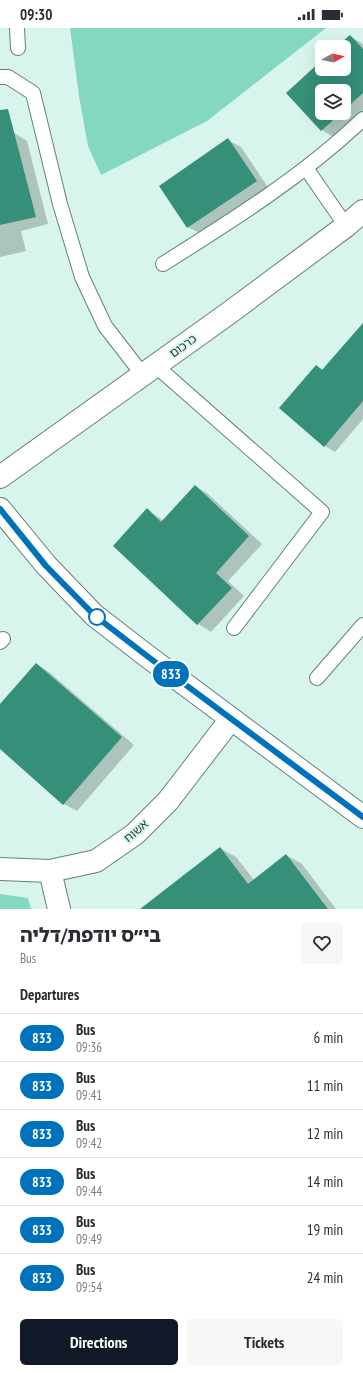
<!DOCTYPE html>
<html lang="en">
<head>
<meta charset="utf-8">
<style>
  :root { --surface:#fff; --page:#f7f7f7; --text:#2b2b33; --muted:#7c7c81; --line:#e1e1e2; --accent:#111827 }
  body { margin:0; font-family:"PT Sans Narrow","Noto Sans Hebrew",sans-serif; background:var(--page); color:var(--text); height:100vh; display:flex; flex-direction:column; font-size:15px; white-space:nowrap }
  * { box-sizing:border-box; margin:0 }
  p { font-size:13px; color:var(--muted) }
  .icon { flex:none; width:22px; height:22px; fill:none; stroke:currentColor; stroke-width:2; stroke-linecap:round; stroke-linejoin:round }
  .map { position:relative; height:881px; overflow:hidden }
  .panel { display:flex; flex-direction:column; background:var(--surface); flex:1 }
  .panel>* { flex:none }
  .badge { padding:0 8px; border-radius:13px; font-size:14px; line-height:26px }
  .needle { width:26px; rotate:82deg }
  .controls { position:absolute; left:315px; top:12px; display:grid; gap:8px }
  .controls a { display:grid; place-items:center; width:36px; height:36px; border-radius:6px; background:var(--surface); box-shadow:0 4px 16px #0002; font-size:20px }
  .map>.badge { position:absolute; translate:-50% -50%; box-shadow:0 0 0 2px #fff }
  h2 { padding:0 20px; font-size:15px; line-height:36px }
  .round { display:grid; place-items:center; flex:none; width:42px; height:42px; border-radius:6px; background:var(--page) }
  .summary { display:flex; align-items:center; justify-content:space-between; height:68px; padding:0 20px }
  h1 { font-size:19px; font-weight:800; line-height:30px }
  .cta { display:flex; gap:8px; margin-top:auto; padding:8px 20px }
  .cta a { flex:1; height:46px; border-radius:6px; background:var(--accent); color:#fff; font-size:16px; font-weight:800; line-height:46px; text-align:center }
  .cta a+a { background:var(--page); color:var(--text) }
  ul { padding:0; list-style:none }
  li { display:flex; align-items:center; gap:12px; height:48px; padding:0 20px; border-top:1px solid var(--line) }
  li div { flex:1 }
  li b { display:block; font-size:15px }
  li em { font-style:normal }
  li .badge { min-width:44px; font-weight:700; text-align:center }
  .status { display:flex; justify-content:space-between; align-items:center; height:28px; padding:0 20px; background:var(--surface); direction:ltr }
  .status svg { height:11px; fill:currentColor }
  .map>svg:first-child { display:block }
  .green { fill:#84d8c1 }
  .shadow { fill:#0003; fill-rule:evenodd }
  .building { fill:#358f79 }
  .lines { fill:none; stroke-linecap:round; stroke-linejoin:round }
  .lane-casing { stroke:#658178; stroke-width:16 }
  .street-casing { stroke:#658178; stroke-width:24 }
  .secondary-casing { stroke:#658178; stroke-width:24 }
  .lane { stroke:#fff; stroke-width:14 }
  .street { stroke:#fff; stroke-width:22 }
  .secondary { stroke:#fff; stroke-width:22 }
  .line-casing { stroke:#fff; stroke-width:9 }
  .line { stroke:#0072bc; stroke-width:6 }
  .stop-dot { fill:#fff; stroke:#0072bc; stroke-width:2 }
  .labels { text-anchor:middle; stroke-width:4; stroke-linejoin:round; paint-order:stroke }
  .street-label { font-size:12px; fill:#303c38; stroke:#d7f5ec }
</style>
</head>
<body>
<div class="status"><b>09:30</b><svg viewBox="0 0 49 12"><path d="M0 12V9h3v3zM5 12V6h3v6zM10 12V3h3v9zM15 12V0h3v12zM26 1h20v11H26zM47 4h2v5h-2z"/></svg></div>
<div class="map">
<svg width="363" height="881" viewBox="0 0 363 881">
  <rect width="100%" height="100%" fill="#d7f5ec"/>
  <g class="green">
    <polygon points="70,0 326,0 207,93 101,147 88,118 79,68"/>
    <polygon points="0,866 28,870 31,881 0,881"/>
  </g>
  <g class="shadow">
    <path d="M350,8L363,16V84L335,110L322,102V33V41H344V19H338ZM322,63H344V85H322Z"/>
    <polygon points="14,105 27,113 48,196 21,203 26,223 0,229 0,109"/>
    <polygon points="228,112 241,119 269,161 201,206 188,199"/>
    <polygon points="363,296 363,391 335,424 325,418 316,338 324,342"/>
    <polygon points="195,458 208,466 262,516 228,553 244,568 211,604 198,596 114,518 147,482 164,493"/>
    <polygon points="36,636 49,644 134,717 77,783 64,776 0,720 0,678"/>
    <polygon points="220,820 236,829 254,852 286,827 302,836 336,881 141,881"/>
  </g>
  <g class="building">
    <polygon points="350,7 363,21 363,65 344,82 344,63 322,63 322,85 341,85 321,103 286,65 322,32 322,41 344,41 344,19 336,19"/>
    <polygon points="8,81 36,189 0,197 0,82"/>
    <polygon points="228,110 257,153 187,200 159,158"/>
    <polygon points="363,295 363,373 324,419 279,380 316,337 322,342"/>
    <polygon points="195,457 249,508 216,545 232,560 197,597 113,518 147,480 161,494"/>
    <polygon points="36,635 122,709 63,777 0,721 0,676"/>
    <polygon points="220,819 248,856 286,826 328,881 140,881"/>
  </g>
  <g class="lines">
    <defs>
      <g id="lane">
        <polyline points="17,0 18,20"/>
        <polyline points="0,49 8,49 33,65 60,176 82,249 105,298 143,347"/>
        <polyline points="306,140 346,198"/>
        <path d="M163,236C233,192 303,148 363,91"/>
        <polyline points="156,338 322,484 234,600"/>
        <polyline points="0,614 3,611"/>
        <polyline points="317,650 363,597"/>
      </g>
      <g id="street">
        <polyline points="0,449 229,285 346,198 363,183"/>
        <polyline points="0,841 50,843 96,833 135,806 168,773 231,691"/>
        <polyline points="50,843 59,881"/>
      </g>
      <polyline id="secondary" points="0,481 46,537 94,587 147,628 363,789"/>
    </defs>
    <use href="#lane" class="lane-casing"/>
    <use href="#street" class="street-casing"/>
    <use href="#secondary" class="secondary-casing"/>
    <use href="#lane" class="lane"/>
    <use href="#street" class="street"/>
    <use href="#secondary" class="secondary"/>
  </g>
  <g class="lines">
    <defs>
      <polyline id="line" points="0,481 46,538 94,587 147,628 363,789"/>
    </defs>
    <use href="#line" class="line-casing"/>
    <use href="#line" class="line"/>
  </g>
  <circle class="stop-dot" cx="97" cy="589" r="8"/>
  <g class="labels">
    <g class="street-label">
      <text transform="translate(183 318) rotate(-36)" y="4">כרכום</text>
      <text transform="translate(136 803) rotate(-41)" y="4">אשוח</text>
    </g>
  </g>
</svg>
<div class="controls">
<a><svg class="needle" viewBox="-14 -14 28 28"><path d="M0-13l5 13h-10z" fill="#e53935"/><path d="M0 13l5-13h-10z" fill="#7c7c81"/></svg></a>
<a><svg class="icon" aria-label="layers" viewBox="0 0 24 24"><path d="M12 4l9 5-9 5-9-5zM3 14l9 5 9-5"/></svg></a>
</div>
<b class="badge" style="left:171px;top:646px;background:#0072bc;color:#fff">833</b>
</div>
<section class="panel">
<div class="summary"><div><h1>בי״ס יודפת/דליה</h1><p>Bus</p></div><a class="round"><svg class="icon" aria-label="heart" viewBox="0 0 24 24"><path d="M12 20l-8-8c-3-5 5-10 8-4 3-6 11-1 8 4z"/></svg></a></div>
<h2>Departures</h2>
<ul>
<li><span class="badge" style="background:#0072bc;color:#fff">833</span><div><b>Bus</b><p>09:36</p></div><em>6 min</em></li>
<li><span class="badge" style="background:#0072bc;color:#fff">833</span><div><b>Bus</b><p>09:41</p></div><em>11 min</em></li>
<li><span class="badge" style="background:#0072bc;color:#fff">833</span><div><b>Bus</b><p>09:42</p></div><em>12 min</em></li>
<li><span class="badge" style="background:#0072bc;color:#fff">833</span><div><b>Bus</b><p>09:44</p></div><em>14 min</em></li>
<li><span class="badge" style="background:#0072bc;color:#fff">833</span><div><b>Bus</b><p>09:49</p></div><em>19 min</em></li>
<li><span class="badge" style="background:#0072bc;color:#fff">833</span><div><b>Bus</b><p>09:54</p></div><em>24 min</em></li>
</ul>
<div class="cta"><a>Directions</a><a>Tickets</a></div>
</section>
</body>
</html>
